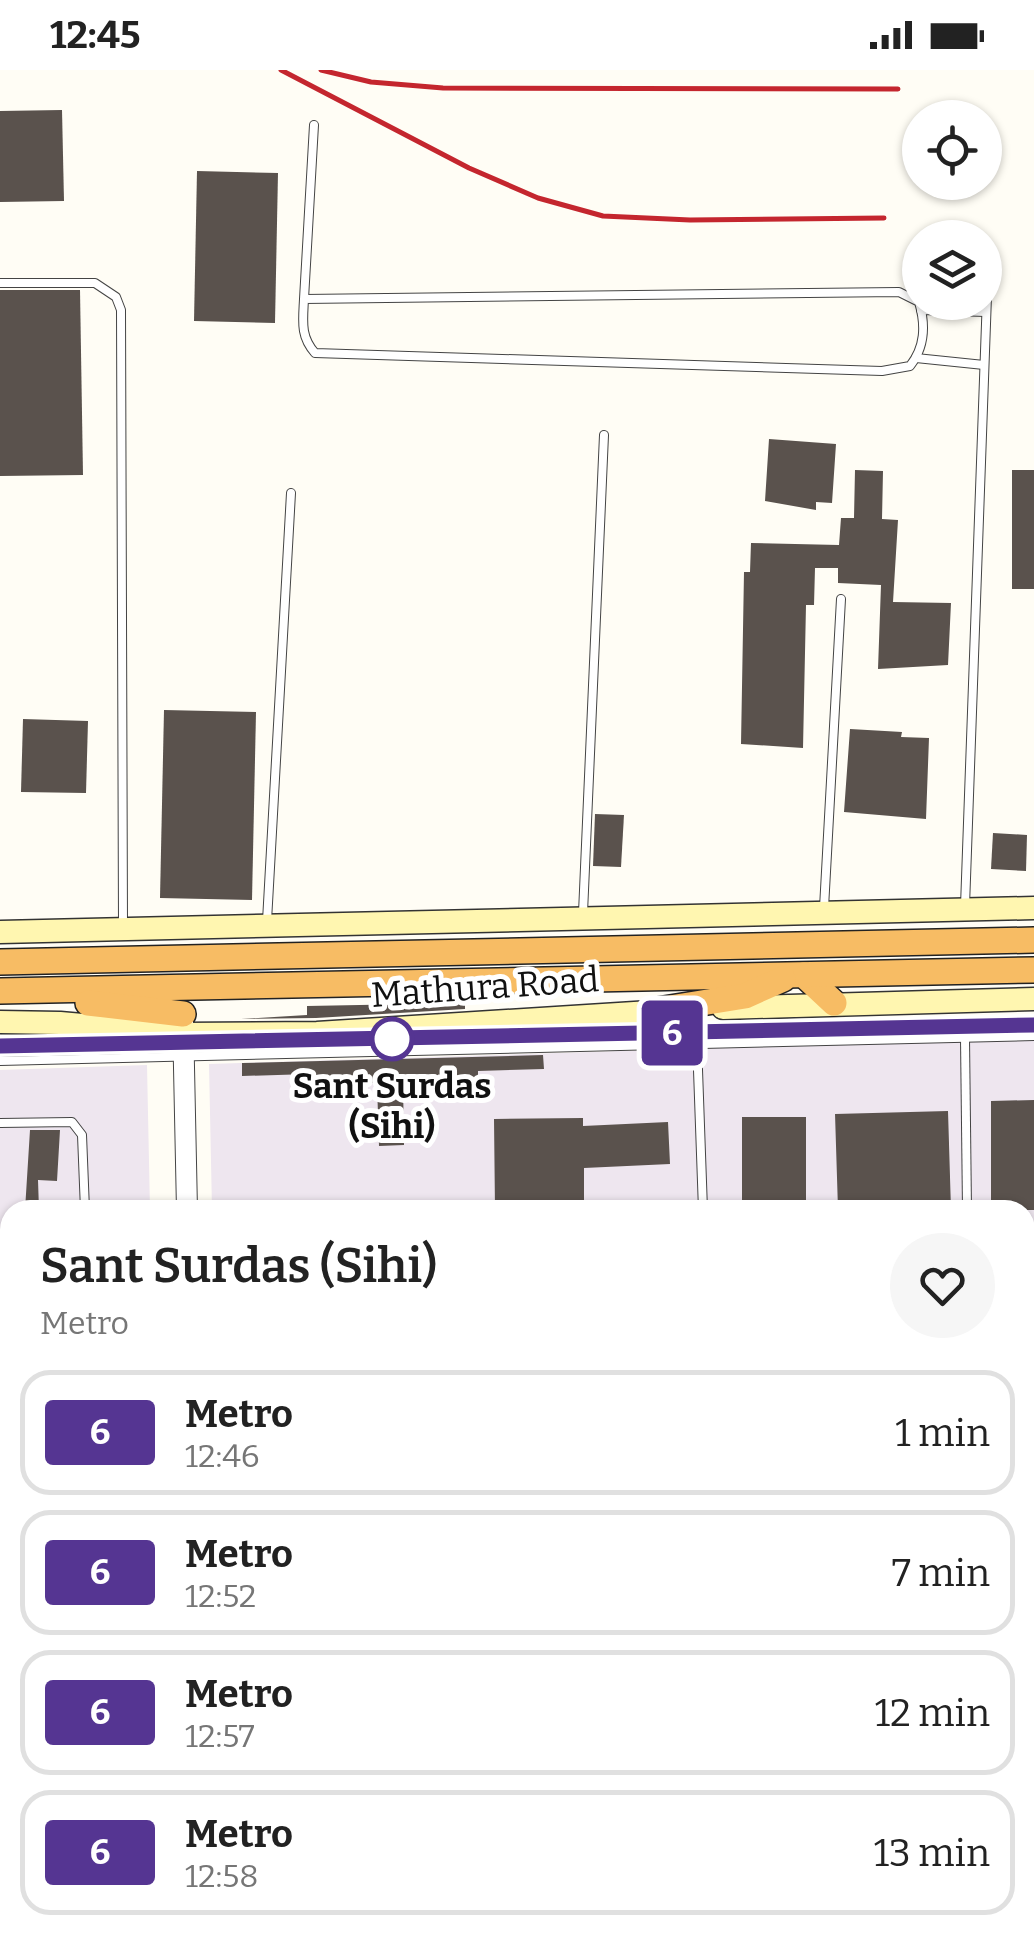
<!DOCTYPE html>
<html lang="en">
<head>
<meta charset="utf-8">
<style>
  :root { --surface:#fff; --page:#f6f6f6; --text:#222; --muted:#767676; --line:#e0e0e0 }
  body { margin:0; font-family:Bitter,serif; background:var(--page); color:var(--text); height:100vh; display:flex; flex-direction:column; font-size:38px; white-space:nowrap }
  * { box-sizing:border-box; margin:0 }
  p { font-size:32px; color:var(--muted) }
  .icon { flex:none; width:55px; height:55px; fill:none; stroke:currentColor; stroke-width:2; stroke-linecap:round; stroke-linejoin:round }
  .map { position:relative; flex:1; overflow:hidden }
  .panel { position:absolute; left:0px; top:1130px; width:1035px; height:752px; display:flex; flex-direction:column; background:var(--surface); border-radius:30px 30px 0 0; box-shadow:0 2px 8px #0004 }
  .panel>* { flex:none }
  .badge { padding:0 20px; border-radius:8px; font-size:35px; line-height:65px }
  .fabs { position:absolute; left:902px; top:30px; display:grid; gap:20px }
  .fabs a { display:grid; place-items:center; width:100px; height:100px; border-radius:50%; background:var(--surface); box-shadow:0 2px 8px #0004; font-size:50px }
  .map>.badge { position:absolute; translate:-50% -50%; box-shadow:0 0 0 5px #fff }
  .round { display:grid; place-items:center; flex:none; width:105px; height:105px; border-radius:52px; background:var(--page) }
  .head { display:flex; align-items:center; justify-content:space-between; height:170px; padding:0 40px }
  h1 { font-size:48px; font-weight:600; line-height:75px }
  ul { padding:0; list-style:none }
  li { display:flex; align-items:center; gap:30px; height:125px; margin:0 20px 15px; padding:0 20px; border:5px solid var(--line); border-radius:30px }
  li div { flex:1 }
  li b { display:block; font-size:38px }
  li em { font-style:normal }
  li .badge { min-width:110px; font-weight:700; text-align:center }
  .status { display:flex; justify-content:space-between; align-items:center; height:70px; padding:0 50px; background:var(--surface); direction:ltr }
  .status svg { height:28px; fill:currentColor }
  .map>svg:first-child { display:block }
  .industrial { fill:#eee6ef }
  .building { fill:#5a524d }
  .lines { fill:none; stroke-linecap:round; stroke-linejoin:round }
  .service-casing { stroke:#444; stroke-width:10 }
  .tertiary-casing { stroke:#444; stroke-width:22 }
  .secondary-casing { stroke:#333; stroke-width:25 }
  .trunk-casing { stroke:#222; stroke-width:28 }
  .service { stroke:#fff; stroke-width:8 }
  .tertiary { stroke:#fff; stroke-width:20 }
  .secondary { stroke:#fff6b0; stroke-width:22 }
  .trunk { stroke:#f7bc64; stroke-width:25 }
  .rail { stroke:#c4262e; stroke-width:5 }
  .line-casing { stroke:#fff; stroke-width:22 }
  .line { stroke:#553592; stroke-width:15 }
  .stop-dot { fill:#fff; stroke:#553592; stroke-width:5 }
  .labels { text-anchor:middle; stroke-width:10; stroke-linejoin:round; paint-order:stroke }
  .street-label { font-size:35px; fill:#111; stroke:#fff }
  .stop-label { font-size:35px; font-weight:bold; fill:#111; stroke:#fff }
</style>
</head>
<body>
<div class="status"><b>12:45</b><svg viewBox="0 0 49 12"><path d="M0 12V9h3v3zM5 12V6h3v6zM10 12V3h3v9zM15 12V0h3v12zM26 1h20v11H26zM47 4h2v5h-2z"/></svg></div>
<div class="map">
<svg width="1034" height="1881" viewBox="0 0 1034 1881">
  <rect width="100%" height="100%" fill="#fffdf5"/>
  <g class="industrial">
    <polygon points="1034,968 1034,1881 227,1881 227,1872 1025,1872 1025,1140 212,1140 209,994"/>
    <polygon points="147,995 150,1140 10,1140 10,1872 162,1873 162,1881 0,1881 0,1000"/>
  </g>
  <g class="building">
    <polygon points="62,40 64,131 0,132 0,41"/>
    <polygon points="197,101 278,103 275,253 194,251"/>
    <polygon points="0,220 80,220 83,405 0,406"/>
    <polygon points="769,369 836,374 832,433 816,432 816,440 765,431"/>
    <polygon points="855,400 883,401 882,449 898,450 893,532 951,533 948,595 878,599 881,515 838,513 838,498 815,498 814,535 806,535 803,678 741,674 744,502 750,502 751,473 839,475 841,448 854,448"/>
    <rect x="1012" y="400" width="22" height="119"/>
    <polygon points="164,640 256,642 252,830 160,828"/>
    <polygon points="23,649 88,651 86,723 21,722"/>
    <polygon points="850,659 902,662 901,667 929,668 926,749 844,742"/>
    <polygon points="595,744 624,745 621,797 593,796"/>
    <polygon points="993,763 1027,765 1026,801 991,799"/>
    <polygon points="465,933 465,939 316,948 241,949 307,945 307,936"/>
    <polygon points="543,964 543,970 374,974"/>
    <polygon points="543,985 544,999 478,1001 478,1011 403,1012 404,1075 379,1076 377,1013 309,1014 309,1004 242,1006 242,993"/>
    <polygon points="1034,1030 1034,1140 991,1140 991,1031"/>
    <polygon points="948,1041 951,1140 838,1140 835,1044"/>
    <rect x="742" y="1047" width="64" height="93"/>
    <polygon points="583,1048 583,1056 668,1052 670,1094 584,1098 584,1140 495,1140 494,1049"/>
    <polygon points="30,1060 60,1060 57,1111 38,1110 39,1140 25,1140"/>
  </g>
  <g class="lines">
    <defs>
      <g id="service">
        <polyline points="0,213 95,213 116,227 121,240 123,856"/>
        <path d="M304,229L899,222L919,232C926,256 925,277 910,296L882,301L315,283C300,266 303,251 304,229L314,55"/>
        <polyline points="921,240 986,242"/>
        <polyline points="916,288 984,295"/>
        <polyline points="965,836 987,226"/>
        <polyline points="824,838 841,529"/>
        <polyline points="583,843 604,365"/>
        <polyline points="267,851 291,423"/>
        <polyline points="965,968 967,1140"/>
        <polyline points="697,972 703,1140"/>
        <polyline points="0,991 1034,966"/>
        <polyline points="0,1053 72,1052 82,1065 85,1140"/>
        <polyline points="1025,1626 1034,1625"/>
        <polyline points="0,1736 10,1736"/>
        <polyline points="1025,1825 1034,1824"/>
        <polyline points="0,1851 10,1850"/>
        <polyline points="674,1872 674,1881"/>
        <polyline points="356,1881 535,1872"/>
      </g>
      <g id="tertiary">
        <polyline points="183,950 187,1140"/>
        <polyline points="204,1872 204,1881"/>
      </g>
      <g id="secondary">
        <polyline points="0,862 1034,838"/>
        <polyline points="723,938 1034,929"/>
        <polyline points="0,952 60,953 183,964 317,963 666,941"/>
      </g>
      <g id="trunk">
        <polyline points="0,892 1034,870"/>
        <polyline points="804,905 834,933"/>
        <polyline points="0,921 1034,900"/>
        <polyline points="88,933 183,944"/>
        <polyline points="651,941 745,926 783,909"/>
      </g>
    </defs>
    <use href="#service" class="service-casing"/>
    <use href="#tertiary" class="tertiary-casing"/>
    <use href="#secondary" class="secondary-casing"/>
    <use href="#trunk" class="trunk-casing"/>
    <use href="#service" class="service"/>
    <use href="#tertiary" class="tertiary"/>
    <use href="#secondary" class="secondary"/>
    <use href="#trunk" class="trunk"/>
    <g class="rail">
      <polyline points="281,0 469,98 538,128 603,146 690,150 884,148"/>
      <polyline points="321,0 371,12 443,18 898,19"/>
      <polyline points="0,976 1034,955"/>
    </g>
  </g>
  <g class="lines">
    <defs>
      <polyline id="line" points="0,976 1034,955"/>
    </defs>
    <use href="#line" class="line-casing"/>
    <use href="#line" class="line"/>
  </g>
  <circle class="stop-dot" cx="392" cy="969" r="20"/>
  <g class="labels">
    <g class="street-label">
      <text transform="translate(485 917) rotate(-4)" y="12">Mathura Road</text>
    </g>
    <g class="stop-label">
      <text x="392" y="1028">Sant Surdas<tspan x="392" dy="40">(Sihi)</tspan></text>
    </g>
  </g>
</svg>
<div class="fabs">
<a><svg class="icon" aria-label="locate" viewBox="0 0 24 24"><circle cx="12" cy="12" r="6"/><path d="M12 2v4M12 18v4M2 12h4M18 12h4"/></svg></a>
<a><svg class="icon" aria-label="layers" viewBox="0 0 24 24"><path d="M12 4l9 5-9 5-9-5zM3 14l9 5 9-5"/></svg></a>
</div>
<b class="badge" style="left:672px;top:963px;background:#553592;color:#fff">6</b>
<section class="panel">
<div class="head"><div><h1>Sant Surdas (Sihi)</h1><p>Metro</p></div><a class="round"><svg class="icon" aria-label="heart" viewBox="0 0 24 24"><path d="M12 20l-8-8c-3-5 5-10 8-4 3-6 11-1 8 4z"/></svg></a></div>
<ul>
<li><span class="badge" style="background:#553592;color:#fff">6</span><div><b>Metro</b><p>12:46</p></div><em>1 min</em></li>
<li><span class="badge" style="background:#553592;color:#fff">6</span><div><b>Metro</b><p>12:52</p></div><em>7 min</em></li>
<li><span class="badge" style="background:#553592;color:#fff">6</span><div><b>Metro</b><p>12:57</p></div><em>12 min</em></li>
<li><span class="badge" style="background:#553592;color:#fff">6</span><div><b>Metro</b><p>12:58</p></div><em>13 min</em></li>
</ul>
</section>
</div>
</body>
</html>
